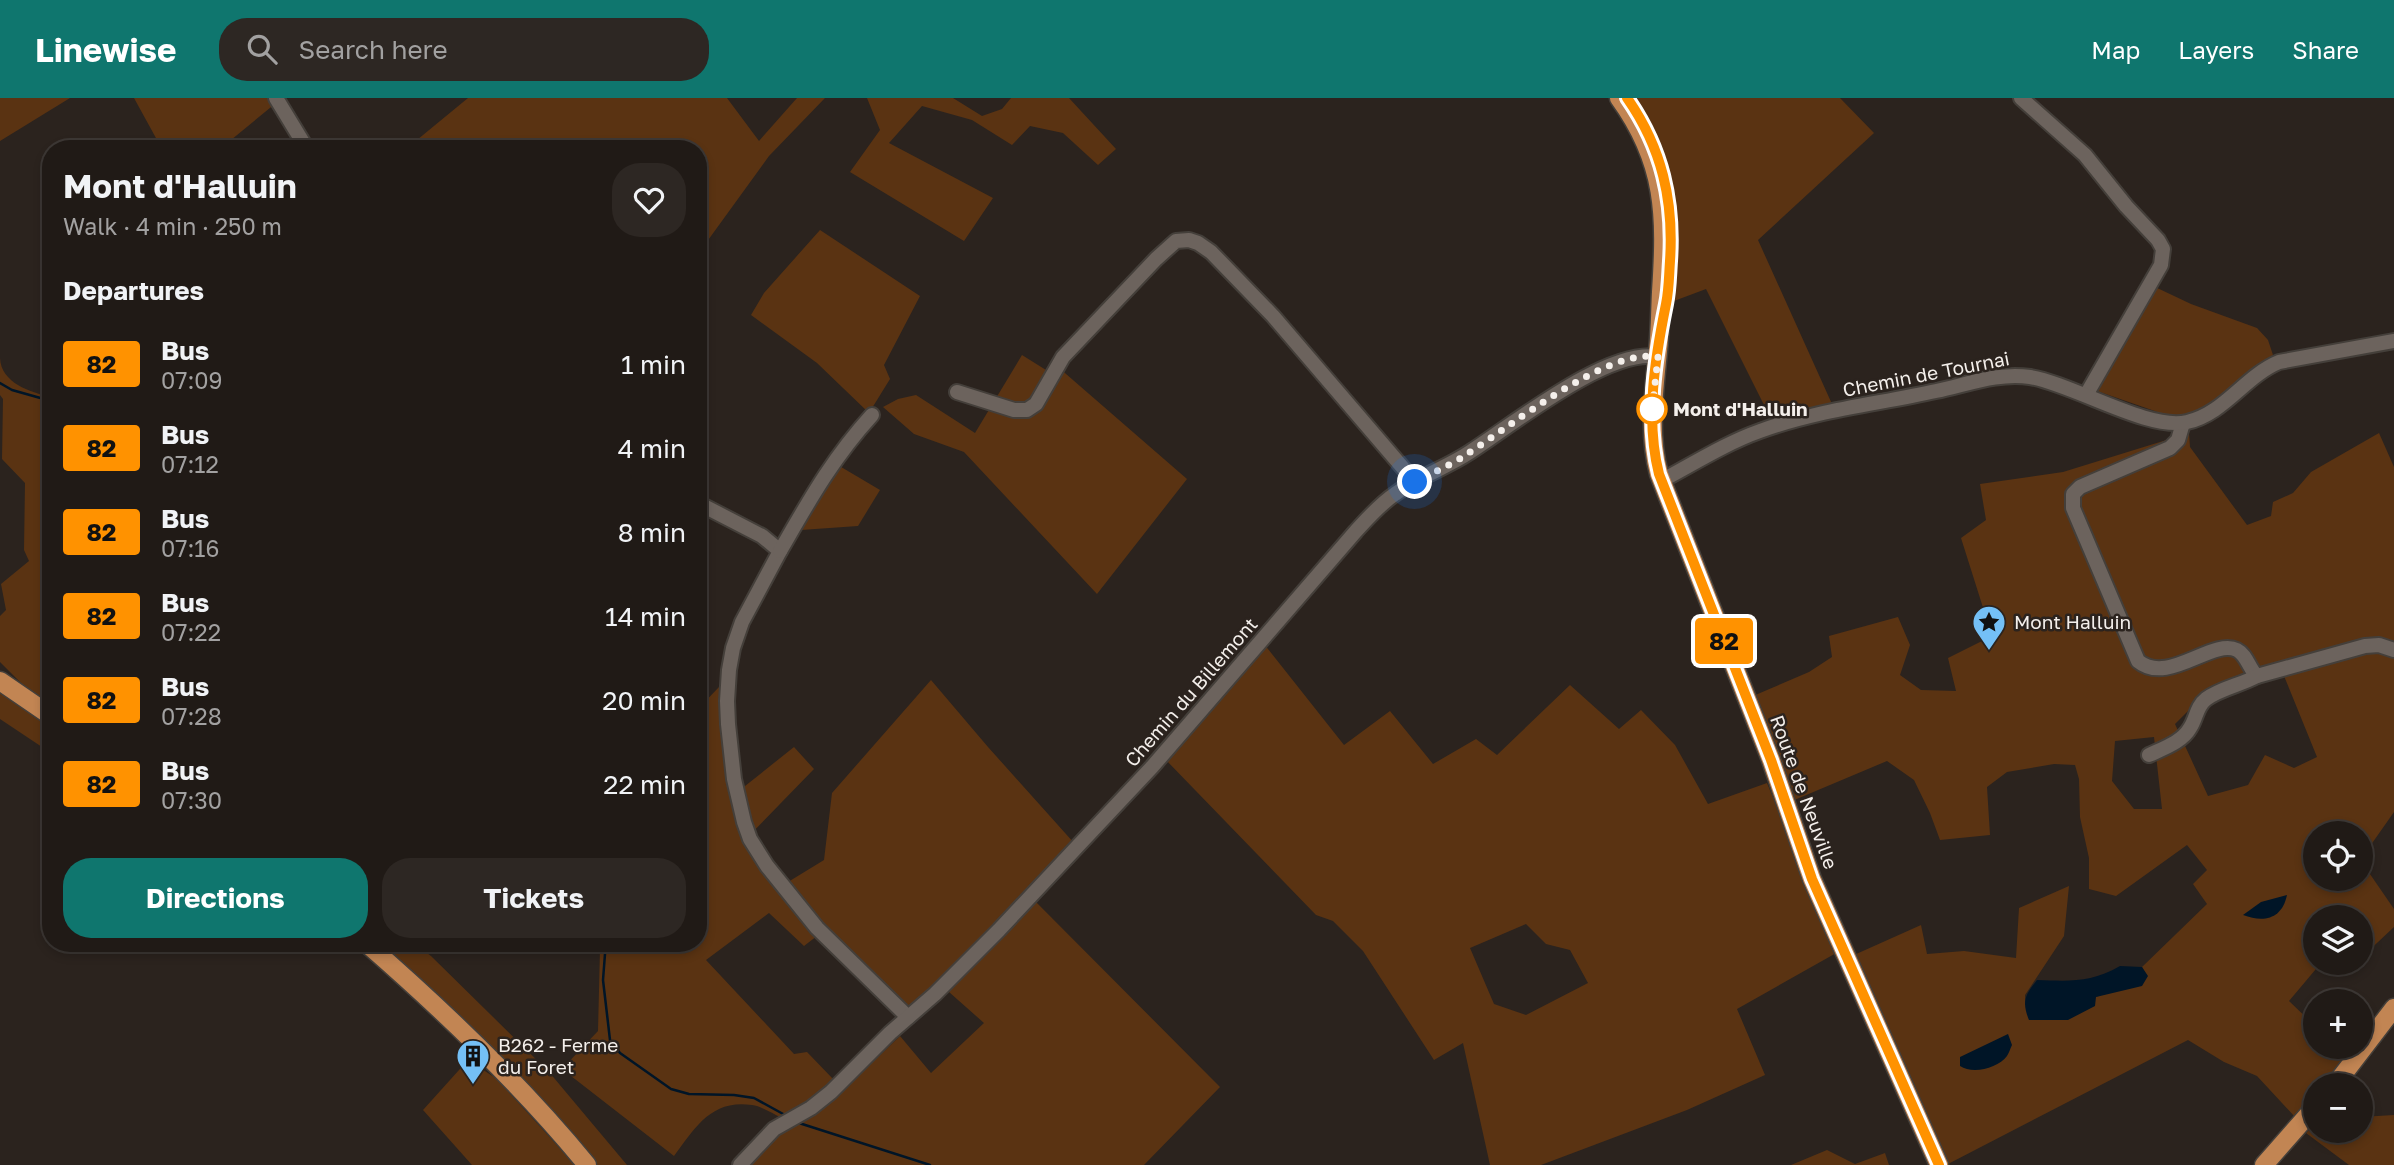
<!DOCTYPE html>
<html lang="en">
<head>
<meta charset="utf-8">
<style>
  :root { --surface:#201a16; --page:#2d2723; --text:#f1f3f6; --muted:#a2a1a1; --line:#3d3835; --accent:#0f766e }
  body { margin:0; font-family:"Golos Text",sans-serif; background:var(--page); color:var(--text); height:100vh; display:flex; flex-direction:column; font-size:26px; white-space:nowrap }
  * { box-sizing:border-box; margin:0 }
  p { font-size:23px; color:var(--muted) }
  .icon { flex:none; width:38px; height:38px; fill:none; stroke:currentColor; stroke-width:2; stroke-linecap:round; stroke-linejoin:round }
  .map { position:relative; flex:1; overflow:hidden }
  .details { position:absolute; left:42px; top:42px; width:665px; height:812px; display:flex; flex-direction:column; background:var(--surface); border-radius:28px; box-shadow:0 4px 10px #0003,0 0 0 2px var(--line) }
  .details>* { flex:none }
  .badge { padding:0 14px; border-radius:5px; font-size:24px; line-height:46px }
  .tools { position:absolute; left:2303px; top:723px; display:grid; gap:14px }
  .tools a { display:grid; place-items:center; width:70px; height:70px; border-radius:50%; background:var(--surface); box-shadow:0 4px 10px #0003,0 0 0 2px var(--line); font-size:35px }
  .you { position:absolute; width:35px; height:35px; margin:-18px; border:5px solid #fff; border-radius:50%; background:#1a73e8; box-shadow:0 0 0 10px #1a73e833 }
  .map>.badge { position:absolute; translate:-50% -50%; box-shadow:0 0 0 4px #fff }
  h2 { padding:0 21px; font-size:26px; line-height:63px }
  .round { display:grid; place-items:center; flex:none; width:74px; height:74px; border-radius:28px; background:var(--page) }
  .overview { display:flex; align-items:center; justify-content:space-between; height:119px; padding:0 21px }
  h1 { font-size:33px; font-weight:700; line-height:52px }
  .action { display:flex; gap:14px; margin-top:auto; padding:14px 21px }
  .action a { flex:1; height:80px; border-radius:28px; background:var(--accent); color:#fff; font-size:28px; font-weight:700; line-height:80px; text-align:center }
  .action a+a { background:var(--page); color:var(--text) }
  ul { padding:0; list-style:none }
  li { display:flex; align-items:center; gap:21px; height:84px; padding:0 21px }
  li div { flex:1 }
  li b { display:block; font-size:26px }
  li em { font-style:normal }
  li .badge { min-width:77px; font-weight:700; text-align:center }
  header { display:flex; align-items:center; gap:42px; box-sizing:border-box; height:98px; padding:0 35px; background:var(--accent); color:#fff }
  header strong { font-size:33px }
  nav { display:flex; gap:38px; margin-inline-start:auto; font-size:24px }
  .search { width:490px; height:63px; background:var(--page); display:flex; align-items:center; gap:18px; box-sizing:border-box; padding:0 24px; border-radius:28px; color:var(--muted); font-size:26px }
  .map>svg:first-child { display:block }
  .green { fill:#5a3312; fill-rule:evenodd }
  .water { fill:#001527 }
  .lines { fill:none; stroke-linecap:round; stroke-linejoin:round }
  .stream { stroke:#001527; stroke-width:2.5 }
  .minor-casing { stroke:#443f3a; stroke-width:18 }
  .major-casing { stroke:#443f3a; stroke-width:21 }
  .minor { stroke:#6c635d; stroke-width:14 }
  .major { stroke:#c28553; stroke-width:18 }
  .line-casing { stroke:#fff; stroke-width:16 }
  .line { stroke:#ff9200; stroke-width:10 }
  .walk { stroke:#f4efeb; stroke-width:7; stroke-dasharray:0 12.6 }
  .stop-dot { fill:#fff; stroke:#ff9200; stroke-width:3.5 }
  .labels { text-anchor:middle; stroke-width:5; stroke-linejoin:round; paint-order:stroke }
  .street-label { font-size:19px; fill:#f4efeb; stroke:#2b231e }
  .stop-label { font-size:19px; font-weight:bold; fill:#f4efeb; stroke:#2b231e; text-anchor:start }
  .poi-label { font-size:19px; fill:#f4efeb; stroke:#2b231e; text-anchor:start }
</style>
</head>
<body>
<header>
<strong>Linewise</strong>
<div class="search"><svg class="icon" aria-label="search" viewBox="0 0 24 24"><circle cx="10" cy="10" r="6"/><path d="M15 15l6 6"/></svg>Search here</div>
<nav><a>Map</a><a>Layers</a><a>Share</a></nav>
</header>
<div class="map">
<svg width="2394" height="1067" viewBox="0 0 2394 1067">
  <rect width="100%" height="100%" fill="#2b231e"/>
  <g class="green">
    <polygon points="0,0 70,0 0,43"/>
    <polygon points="134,0 284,0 316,51 304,51 276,5 220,51 162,51"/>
    <polygon points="468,0 727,0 759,43 797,0 825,0 769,58 698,156 698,51 406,51"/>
    <polygon points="867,0 953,0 982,18 1002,11 1011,0 1069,0 1116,51 1098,67 1063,35 1030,28 1012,47 972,22 922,8 889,45 993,100 964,143 850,74 880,32"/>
    <path d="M1635,0H1840L1874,35L1758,142L1832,306L1770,319L1706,191L1674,203C1677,129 1681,63 1635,0Z"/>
    <polygon points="820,132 920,198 884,267 890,281 869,315 817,265 751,217 764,195"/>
    <polygon points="1148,162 1058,269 1187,381 1097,496 964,354 914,336 883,309 898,301 916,297 975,335 1022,257 1046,272"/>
    <polygon points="2153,188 2191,206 2257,230 2268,242 2273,257 2218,302 2194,316 2169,318 2097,293"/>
    <path d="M0,260C1,285 30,294 51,299V608L28,592L0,564V518L6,512L1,486L29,463L24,452L25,385L2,361L3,301L0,297Z"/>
    <path d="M2189,335L2190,349L2247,427L2271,418L2273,404L2293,395L2311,374L2379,335L2394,369V714L2361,761V735H2315V780H2361V763L2394,811V829L2361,860V819H2315V864L2321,865L2289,903L2315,928V948L2336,949L2346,958L2323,987H2315V996L2295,1019L2257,978L2224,964L2188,942L1948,1066L1854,857L1921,827L1927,856L1964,853L2016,860L2019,810L2069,788L2064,838L2025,897V907L2096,899L2147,878L2142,869L2207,806L2193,786L2207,772L2187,747L2116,798L2089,791V760L2080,719L2079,681L2075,667L2054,666L2007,674L1987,689L1990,737L1940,742L1930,715L1914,682L1887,663L1792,703L1753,598L1809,574L1832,559L1829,538L1898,519L1910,547L1900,577L1921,592L1956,593L1948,560L1992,538L1961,440L1986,422L1980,386L2063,374ZM2280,568L2317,659L2294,670L2265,657L2248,687L2208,698L2175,626L2195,606ZM2154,639L2162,711H2134L2112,683L2115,643Z"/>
    <polygon points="831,363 880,392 858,428 801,432 791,427"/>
    <path d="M1264,546L1344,647L1390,613L1433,666L1476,641L1497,657L1570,587L1619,631L1641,612L1675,647L1708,706L1767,685L1838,854L1737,911L1765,977L1687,1012L1541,1067H1490L1463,945L1434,962L1363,853L1333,823L1316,817L1165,661ZM1526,826L1546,846L1570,852L1588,885L1526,917L1494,906L1470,850Z"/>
    <path d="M931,582L988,649L1083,755L1036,804L1220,989L1144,1067H748L775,1037L795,1028L800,1021L829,1006L900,938L931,975L984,925L949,894L919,920L817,838L804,848L769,815L706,862L794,956L807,954L834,982L820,999L782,1020C773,1016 761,1008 752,1007C711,1001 695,1030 674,1058L562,971L598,933L600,851L595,845H698V611L719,589L732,587L730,604L740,692L794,649L814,671L744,743L788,784L824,762L832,695Z"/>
    <polygon points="0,591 51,626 51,655 0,621"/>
    <polygon points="377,845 414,845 431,858 549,974 627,1067 597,1067 546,1009"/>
    <polygon points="468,962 497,981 575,1067 472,1067 423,1012"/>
    <polygon points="2394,1017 2394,1067 2349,1067 2306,1035 2315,1026 2315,1032 2361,1032 2361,1019"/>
    <polygon points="1827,1052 1855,1066 1885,1055 1889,1067 1791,1067"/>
  </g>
  <g class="water">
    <path d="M2287,797C2282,821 2264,825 2243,817L2261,804Z"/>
    <path d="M2120,868L2142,869L2148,878L2142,888L2096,899L2095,908L2068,922H2029C2021,903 2026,896 2037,882C2070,883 2090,885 2120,868Z"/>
    <path d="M2008,936L2012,947C2010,951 2009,955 2007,958C1998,970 1973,977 1960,968V959Z"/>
  </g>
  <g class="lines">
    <g class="stream">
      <polyline points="0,285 12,292 51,303"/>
      <polyline points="601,845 605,856 603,882 610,942 620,955 671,991 689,996 734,997 754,1000 785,1017"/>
      <polyline points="799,1025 930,1067"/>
    </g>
    <defs>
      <g id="minor">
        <polyline points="276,0 307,51"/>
        <polyline points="2021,0 2085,57 2126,108 2158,142 2163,151 2161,167 2086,297"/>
        <polyline points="957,294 1014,312 1027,312 1036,306 1063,259 1156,161 1176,143 1189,142 1198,145 1211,154 1273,218 1415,384"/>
        <path d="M2183,325L2178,342L2170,350L2080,389L2073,396V410L2138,563C2168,588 2212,540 2237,552C2247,557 2249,571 2257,578"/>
        <path d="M1661,383C1693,366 1726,345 1760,333C1817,312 1878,306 1936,293C1966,287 1998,274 2030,279C2073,286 2148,333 2187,324C2224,316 2245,278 2279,264L2394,243"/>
        <polyline points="698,405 762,438 780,453 742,524 733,550 729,572 727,603 728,626 734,681 744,724 750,741 767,768 817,830 908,919"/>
        <path d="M780,453C809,403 832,361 872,317"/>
        <path d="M2149,657C2164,650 2182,644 2190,630C2197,619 2196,609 2206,601C2221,590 2241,587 2257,578L2365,548L2379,547L2394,552"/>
        <path d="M740,1067L774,1031L811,1010L831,994L890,935L935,896L999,832L1152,669L1356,433C1368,420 1380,406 1395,396C1418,379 1446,370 1470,354C1512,327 1609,249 1658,259"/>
      </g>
      <g id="major">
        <path d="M1619,0C1666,65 1666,118 1661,194C1660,214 1660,234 1658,253C1654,295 1648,335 1659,376L1771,662L1812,781L1939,1067"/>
        <polyline points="0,583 51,618"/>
        <path d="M366,845C444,913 521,986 587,1067"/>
        <polyline points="2335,987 2394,910"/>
        <polyline points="2264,1067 2315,1009"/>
      </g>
    </defs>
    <use href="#minor" class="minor-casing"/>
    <use href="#major" class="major-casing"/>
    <use href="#minor" class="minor"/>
    <use href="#major" class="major"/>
  </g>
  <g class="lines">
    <defs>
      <path id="line" d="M1627,0C1662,50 1674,103 1670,163C1669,177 1669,192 1666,206C1655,260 1645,321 1659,376L1771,662L1812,781L1939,1067"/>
    </defs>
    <use href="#line" class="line-casing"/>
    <use href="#line" class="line"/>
    <path class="walk" d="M1415,384C1432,375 1451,367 1467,356C1510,329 1608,249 1658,259L1652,313V311"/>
  </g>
  <defs>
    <symbol id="sight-pin" viewBox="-11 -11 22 30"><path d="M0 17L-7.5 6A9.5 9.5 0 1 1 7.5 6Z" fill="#74c0f6" stroke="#2b231e"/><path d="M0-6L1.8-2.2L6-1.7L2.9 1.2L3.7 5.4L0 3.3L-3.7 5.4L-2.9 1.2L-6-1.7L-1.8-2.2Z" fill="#111"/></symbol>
    <symbol id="building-pin" viewBox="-11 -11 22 30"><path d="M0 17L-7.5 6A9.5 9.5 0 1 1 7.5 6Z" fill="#74c0f6" stroke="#2b231e"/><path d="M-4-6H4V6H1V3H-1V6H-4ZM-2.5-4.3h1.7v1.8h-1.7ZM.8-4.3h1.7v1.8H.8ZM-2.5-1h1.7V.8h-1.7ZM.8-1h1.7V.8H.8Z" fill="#111"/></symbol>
  </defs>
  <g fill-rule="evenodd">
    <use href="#sight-pin" x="1970" y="505" width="38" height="52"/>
    <use href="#building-pin" x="454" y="939" width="38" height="52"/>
  </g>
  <circle class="stop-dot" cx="1652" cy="311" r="14"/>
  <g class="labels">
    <g class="street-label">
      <text transform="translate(1926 276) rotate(-11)" y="7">Chemin de Tournai</text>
      <text transform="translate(1191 594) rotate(-49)" y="7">Chemin du Billemont</text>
      <text transform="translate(1804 694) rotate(70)" y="7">Route de Neuville</text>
    </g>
    <g class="stop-label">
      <text x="1673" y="318">Mont d'Halluin</text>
    </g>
    <g class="poi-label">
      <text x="2014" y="531">Mont Halluin</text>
      <text x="498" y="954">B262 - Ferme<tspan x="498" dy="22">du Foret</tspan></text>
    </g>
  </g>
</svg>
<div class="tools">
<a><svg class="icon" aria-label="locate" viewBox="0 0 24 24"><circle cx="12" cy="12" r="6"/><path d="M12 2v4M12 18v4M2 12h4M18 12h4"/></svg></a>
<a><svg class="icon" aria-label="layers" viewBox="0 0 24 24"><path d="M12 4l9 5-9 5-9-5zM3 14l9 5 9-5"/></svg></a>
<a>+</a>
<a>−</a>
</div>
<div class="you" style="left:1415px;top:384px"></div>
<b class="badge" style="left:1724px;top:543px;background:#ff9200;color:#111">82</b>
<section class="details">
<div class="overview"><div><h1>Mont d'Halluin</h1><p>Walk · 4 min · 250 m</p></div><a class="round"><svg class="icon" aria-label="heart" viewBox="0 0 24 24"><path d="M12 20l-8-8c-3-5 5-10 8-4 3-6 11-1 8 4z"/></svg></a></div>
<h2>Departures</h2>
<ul>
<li><span class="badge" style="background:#ff9200;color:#111">82</span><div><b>Bus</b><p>07:09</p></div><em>1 min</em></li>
<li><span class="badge" style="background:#ff9200;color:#111">82</span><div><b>Bus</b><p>07:12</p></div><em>4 min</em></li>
<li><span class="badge" style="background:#ff9200;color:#111">82</span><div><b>Bus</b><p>07:16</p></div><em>8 min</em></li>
<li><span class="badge" style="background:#ff9200;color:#111">82</span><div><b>Bus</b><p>07:22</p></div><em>14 min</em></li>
<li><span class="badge" style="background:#ff9200;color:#111">82</span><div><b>Bus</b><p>07:28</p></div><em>20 min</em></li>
<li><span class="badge" style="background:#ff9200;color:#111">82</span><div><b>Bus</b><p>07:30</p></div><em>22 min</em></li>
</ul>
<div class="action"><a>Directions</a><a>Tickets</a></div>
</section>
</div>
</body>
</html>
